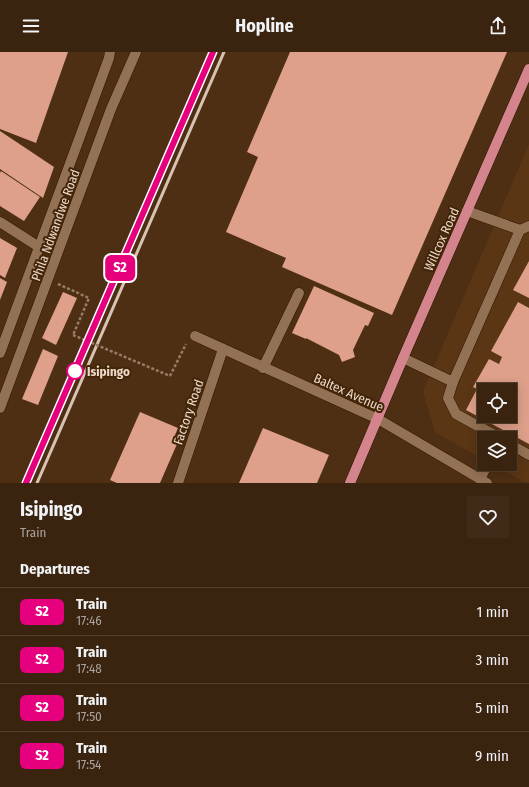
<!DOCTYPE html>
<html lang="en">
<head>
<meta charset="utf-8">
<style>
  :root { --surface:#3a230f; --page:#412b18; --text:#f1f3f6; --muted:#aba49e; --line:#54402f }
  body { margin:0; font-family:"Fira Sans Condensed",sans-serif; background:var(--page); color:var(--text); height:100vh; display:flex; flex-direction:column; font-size:15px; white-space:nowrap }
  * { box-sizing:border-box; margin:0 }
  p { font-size:13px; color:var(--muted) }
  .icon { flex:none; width:22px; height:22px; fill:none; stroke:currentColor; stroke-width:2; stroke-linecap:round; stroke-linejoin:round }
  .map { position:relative; height:431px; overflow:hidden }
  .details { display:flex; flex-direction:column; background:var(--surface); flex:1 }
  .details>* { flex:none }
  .badge { padding:0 8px; border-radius:6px; font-size:14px; line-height:26px }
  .controls { position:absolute; left:477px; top:331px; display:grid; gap:8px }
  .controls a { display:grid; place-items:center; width:40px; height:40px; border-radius:0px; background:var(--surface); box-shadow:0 2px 10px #0003,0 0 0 1px var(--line); font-size:20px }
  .map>.badge { position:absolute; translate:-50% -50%; box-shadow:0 0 0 2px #fff }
  h2 { padding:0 20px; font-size:15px; line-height:36px }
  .round { display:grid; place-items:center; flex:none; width:42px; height:42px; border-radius:0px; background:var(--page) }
  .summary { display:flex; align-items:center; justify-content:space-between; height:68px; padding:0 20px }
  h1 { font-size:19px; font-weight:700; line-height:30px }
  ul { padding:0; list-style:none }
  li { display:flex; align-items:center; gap:12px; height:48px; padding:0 20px; border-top:1px solid var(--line) }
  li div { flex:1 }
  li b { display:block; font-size:15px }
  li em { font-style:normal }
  li .badge { min-width:44px; font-weight:700; text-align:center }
  header { display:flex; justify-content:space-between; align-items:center; height:52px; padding:0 20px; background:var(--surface); font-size:18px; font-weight:700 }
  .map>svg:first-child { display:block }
  .built { fill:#5b3614; fill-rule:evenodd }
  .building { fill:#dea08a; fill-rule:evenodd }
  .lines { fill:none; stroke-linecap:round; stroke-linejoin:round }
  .minor-casing { stroke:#321600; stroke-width:11 }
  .major-casing { stroke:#321600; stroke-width:11 }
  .path { stroke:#977d67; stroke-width:2.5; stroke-dasharray:3 2; stroke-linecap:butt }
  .minor { stroke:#937154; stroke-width:10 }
  .major { stroke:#d3848d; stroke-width:10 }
  .rail { stroke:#d8c2b2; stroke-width:3 }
  .path-bridge { stroke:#977d67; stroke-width:2.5; stroke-dasharray:3 2; stroke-linecap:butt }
  .line-casing { stroke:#fff; stroke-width:9 }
  .line { stroke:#e6007e; stroke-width:6 }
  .stop-dot { fill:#fff; stroke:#e6007e; stroke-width:2 }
  .labels { text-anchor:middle; stroke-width:4; stroke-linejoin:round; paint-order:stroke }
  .street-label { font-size:13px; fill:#ecd8c9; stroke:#432508 }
  .stop-label { font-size:13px; font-weight:bold; fill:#ecd8c9; stroke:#432508; text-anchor:start }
</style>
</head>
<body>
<header><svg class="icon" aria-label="menu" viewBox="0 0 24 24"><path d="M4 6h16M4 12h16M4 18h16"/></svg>Hopline<svg class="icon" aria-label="share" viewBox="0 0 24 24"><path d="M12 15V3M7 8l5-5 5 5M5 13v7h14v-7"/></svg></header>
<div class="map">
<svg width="529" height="431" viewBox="0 0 529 431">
  <rect width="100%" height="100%" fill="#4e2f14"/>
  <path class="built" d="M529,92V431H526L492,412H510V386H484V408L435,380L423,340ZM484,338H510V364H484Z"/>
  <g class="building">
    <polygon points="0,0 68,0 36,91 0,77"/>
    <polygon points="290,0 507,0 392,263 282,215 286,206 226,180 258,105 247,100"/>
    <polygon points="0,79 54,115 43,146 0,117"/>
    <polygon points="1,119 40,145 24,169 0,154 0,121"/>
    <polygon points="0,186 17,196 5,226 0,223"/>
    <polygon points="529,209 529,246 513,238"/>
    <polygon points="0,226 7,230 0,248"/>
    <polygon points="314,234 374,261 368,274 365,273 353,298 355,305 342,310 339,303 306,286 306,287 292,281"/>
    <polygon points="63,240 77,246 56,293 42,286"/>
    <path d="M518,250L529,256V392L466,358L477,337L473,335L489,307L499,312L502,305L491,299ZM484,338H510V364H484Z"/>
    <polygon points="43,297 58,304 38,353 22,347"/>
    <polygon points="140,360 178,376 172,390 177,392 160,431 117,431 110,428"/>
    <polygon points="263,376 329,403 317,431 239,431"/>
  </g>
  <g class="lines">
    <defs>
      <g id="minor">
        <polyline points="467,159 520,178"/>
        <polyline points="0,170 39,195"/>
        <polyline points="195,284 378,367 487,431"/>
        <polyline points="0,301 109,6 110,0"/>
        <polyline points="403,306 453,330 520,178 529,174"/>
        <polyline points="263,316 299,241"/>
        <polyline points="453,330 448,346 456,362 500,386"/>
        <polyline points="0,356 111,57 136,0"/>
        <polyline points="510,392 529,403"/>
        <polyline points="480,427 488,412"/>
        <polyline points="178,431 223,297"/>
      </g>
      <polyline id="major" points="350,431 403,306 529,17"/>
    </defs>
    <use href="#minor" class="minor-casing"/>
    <use href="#major" class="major-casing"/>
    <g class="path">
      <polyline points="58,232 89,246 73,283"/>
      <polyline points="170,324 186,292"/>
    </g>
    <use href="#minor" class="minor"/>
    <use href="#major" class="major"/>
    <g class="rail">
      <polyline points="27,431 213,0"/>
      <polyline points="37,431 224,0"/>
    </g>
    <polyline class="path-bridge" points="73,283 170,324"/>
  </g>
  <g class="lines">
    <defs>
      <polyline id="line" points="26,431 213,0"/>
    </defs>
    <use href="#line" class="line-casing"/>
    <use href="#line" class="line"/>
  </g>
  <circle class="stop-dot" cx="75" cy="319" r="8"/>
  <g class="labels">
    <g class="street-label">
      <text transform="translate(55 173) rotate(-70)" y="5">Phila Ndwandwe Road</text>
      <text transform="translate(441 187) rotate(-66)" y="5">Willcox Road</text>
      <text transform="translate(349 340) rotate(24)" y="5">Baltex Avenue</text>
      <text transform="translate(188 360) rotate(-71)" y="5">Factory Road</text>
    </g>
    <g class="stop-label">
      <text x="87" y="324">Isipingo</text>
    </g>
  </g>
</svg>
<div class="controls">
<a><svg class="icon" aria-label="locate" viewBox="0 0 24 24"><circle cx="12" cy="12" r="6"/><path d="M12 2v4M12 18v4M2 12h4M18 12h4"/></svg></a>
<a><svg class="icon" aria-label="layers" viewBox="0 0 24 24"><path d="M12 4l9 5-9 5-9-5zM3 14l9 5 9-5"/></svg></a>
</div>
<b class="badge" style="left:120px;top:216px;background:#e6007e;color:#fff">S2</b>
</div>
<section class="details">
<div class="summary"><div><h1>Isipingo</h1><p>Train</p></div><a class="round"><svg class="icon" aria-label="heart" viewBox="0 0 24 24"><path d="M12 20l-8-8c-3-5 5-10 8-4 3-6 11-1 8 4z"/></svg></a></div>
<h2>Departures</h2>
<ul>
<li><span class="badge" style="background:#e6007e;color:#fff">S2</span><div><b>Train</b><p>17:46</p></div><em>1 min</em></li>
<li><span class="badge" style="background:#e6007e;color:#fff">S2</span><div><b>Train</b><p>17:48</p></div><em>3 min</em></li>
<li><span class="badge" style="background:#e6007e;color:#fff">S2</span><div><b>Train</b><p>17:50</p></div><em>5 min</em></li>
<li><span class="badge" style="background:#e6007e;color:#fff">S2</span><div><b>Train</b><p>17:54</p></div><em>9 min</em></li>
</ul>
</section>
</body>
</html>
